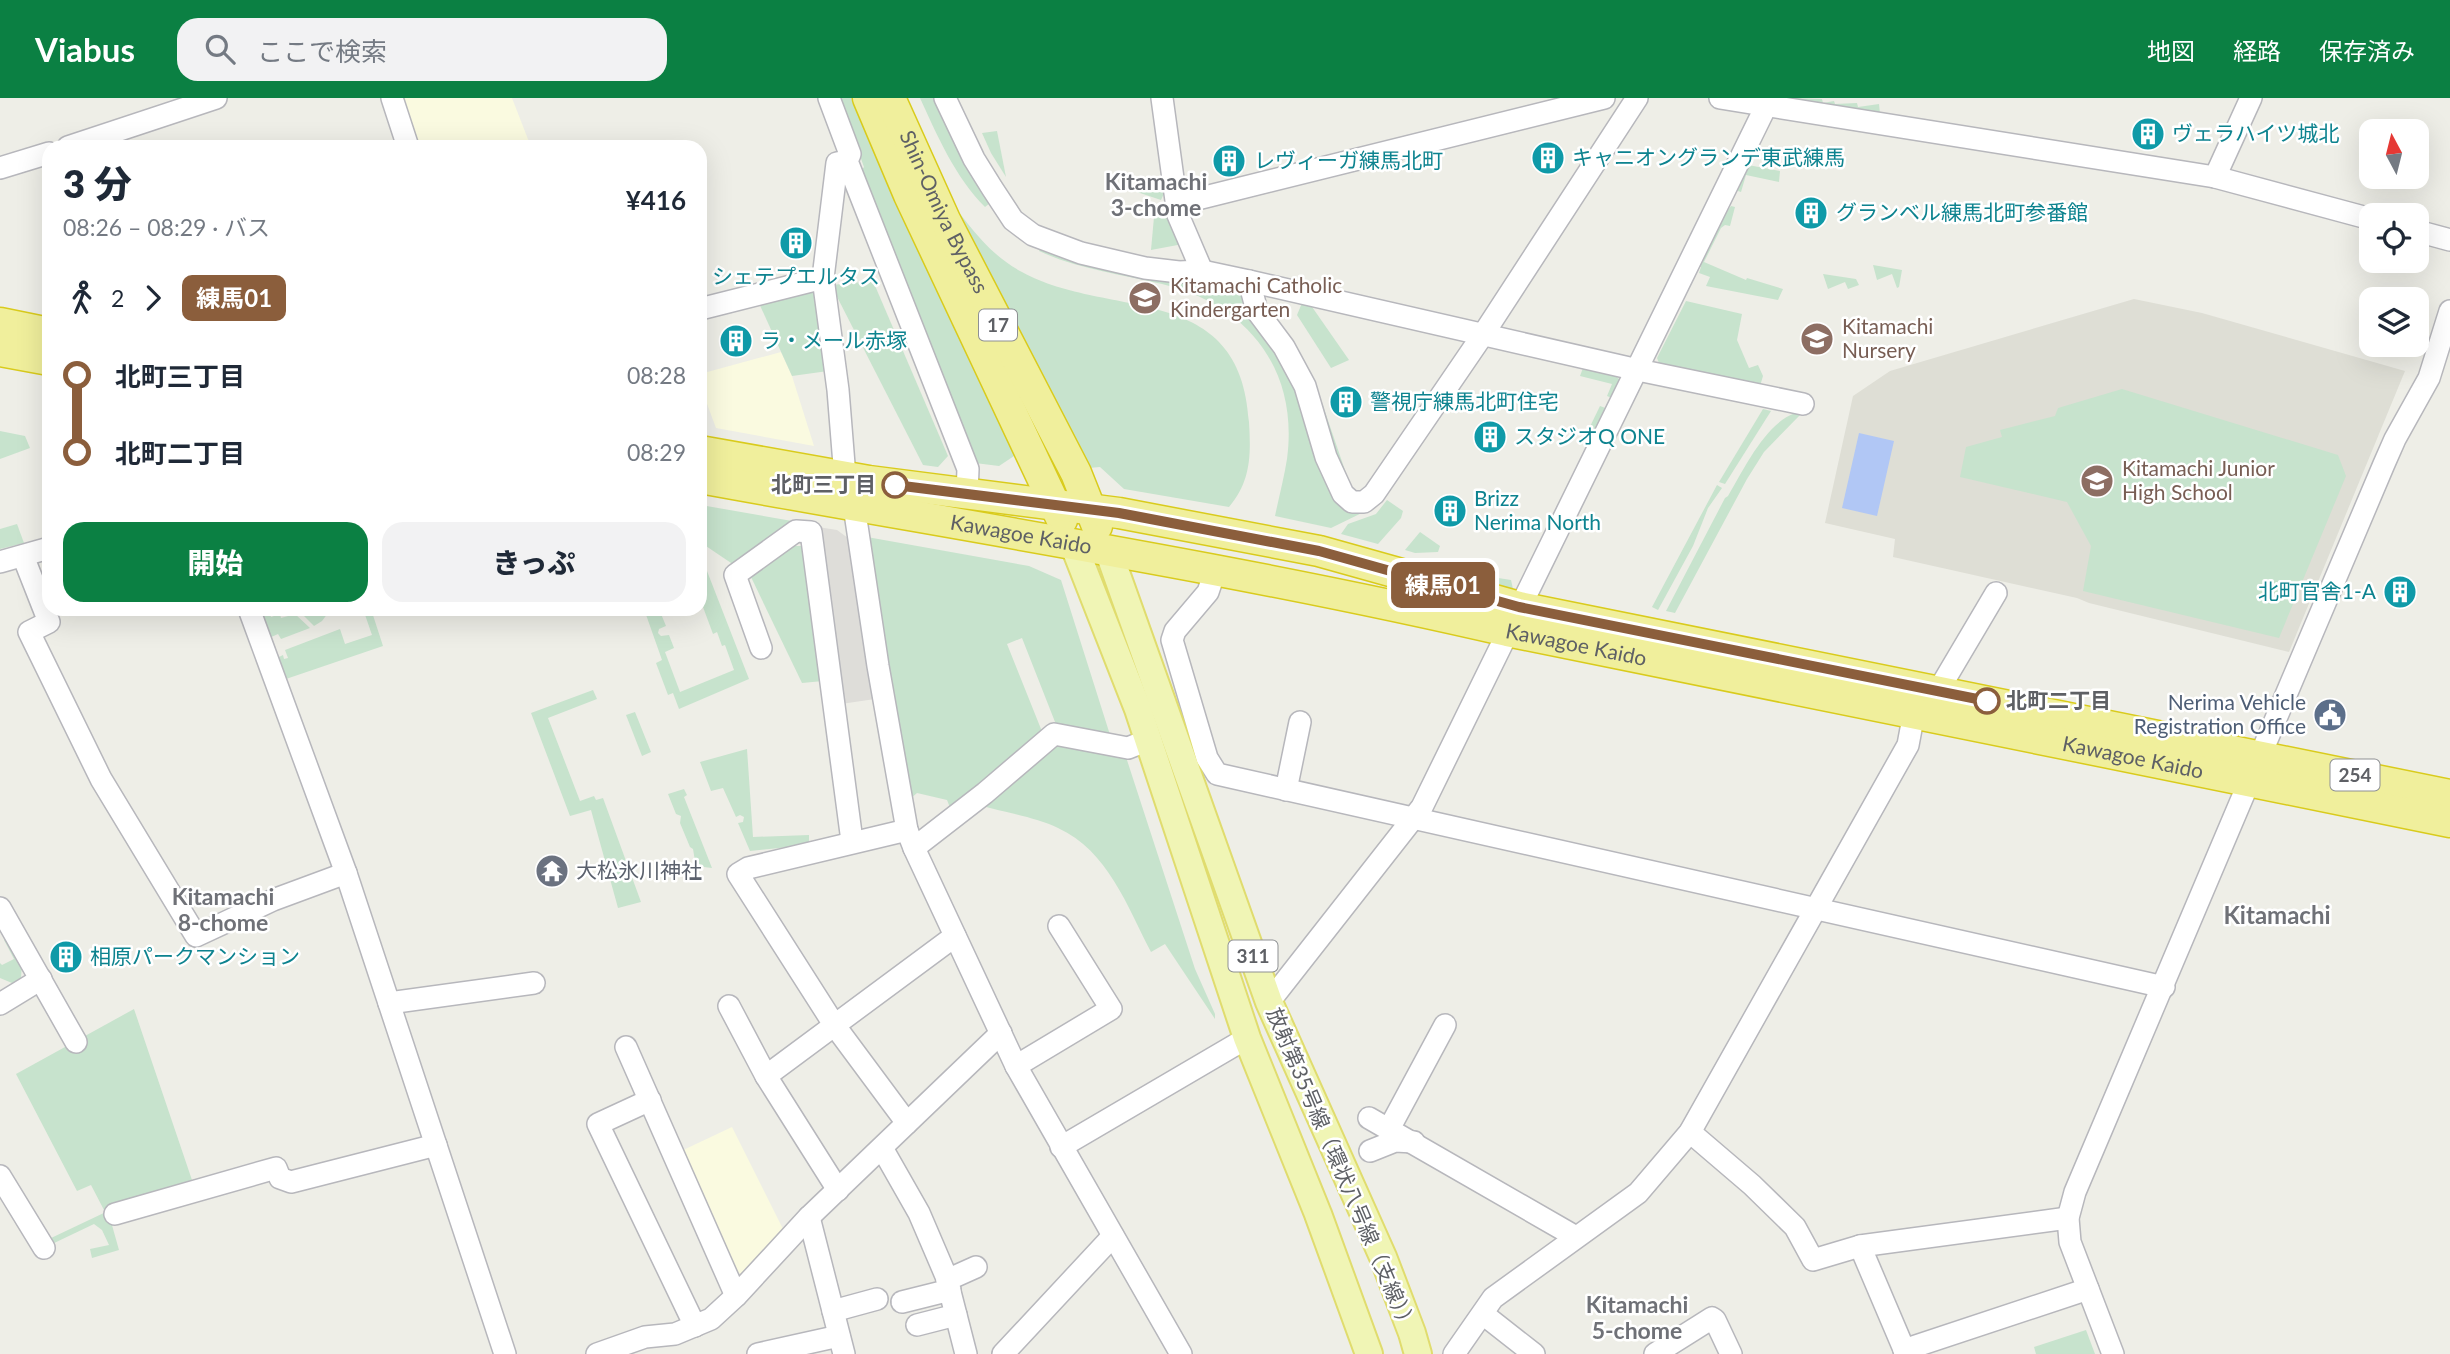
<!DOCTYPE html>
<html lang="ja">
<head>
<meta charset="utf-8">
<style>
  :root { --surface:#fff; --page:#f2f2f3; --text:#1f2937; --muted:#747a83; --accent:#0b8043 }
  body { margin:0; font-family:Lato,"Noto Sans JP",sans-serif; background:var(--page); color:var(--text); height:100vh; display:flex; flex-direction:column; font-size:26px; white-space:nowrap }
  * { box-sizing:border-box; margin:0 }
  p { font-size:23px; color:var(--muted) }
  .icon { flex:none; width:38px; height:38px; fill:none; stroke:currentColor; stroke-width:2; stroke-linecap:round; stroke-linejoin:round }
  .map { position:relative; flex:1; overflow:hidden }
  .sheet { position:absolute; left:42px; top:42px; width:665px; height:476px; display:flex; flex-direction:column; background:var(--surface); border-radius:21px; box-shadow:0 7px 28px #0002 }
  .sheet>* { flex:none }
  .badge { padding:0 14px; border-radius:10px; font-size:24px; line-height:46px }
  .needle { width:46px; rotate:353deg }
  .fabs { position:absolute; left:2359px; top:21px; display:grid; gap:14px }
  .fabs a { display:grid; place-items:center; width:70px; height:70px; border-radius:14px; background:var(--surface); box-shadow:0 7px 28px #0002; font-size:35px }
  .map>.badge { position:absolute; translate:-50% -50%; box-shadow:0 0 0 4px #fff }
  .legs { display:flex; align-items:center; gap:10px; height:77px; padding:0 21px; font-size:23px }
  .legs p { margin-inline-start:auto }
  .headline { display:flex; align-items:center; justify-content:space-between; height:119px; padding:0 21px }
  h1 { font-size:38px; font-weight:800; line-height:52px }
  .button { display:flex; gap:14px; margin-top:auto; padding:14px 21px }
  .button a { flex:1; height:80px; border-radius:21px; background:var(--accent); color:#fff; font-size:28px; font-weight:800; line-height:80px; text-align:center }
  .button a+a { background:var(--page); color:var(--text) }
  ul { padding:0 21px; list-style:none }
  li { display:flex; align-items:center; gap:24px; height:77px; font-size:26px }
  li i { display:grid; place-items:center; width:10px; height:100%; margin:0 9px; background:currentColor }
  li i::after { content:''; width:18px; height:18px; margin:-9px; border:5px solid; border-radius:50%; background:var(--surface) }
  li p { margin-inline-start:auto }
  li:first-child i { background:linear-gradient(#0000 50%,currentColor 0) }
  li:last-child i { background:linear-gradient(currentColor 50%,#0000 0) }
  header { display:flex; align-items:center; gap:42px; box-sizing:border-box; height:98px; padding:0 35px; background:var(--accent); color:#fff }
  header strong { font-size:33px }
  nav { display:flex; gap:38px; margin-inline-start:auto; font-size:24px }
  .search { width:490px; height:63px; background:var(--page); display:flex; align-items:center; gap:18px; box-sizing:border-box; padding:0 24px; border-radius:21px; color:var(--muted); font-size:26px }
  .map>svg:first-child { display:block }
  .commercial { fill:#fafae0 }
  .industrial { fill:#deddd9 }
  .education { fill:#deded5 }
  .green { fill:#c7e3cd }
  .water { fill:#b1c7f5 }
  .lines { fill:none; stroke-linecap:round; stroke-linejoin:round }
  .minor-casing { stroke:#b7b7bc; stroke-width:24 }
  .major-casing { stroke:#e0dc6e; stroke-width:30 }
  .highway-casing { stroke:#d9cb1c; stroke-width:33 }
  .minor { stroke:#fff; stroke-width:21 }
  .major { stroke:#f0f5b5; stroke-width:26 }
  .highway { stroke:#f0ef9c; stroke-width:30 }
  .line-1-casing { stroke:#fff; stroke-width:16 }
  .line-1 { stroke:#8b5e3c; stroke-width:10 }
  .stop-1-dot { fill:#fff; stroke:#8b5e3c; stroke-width:3.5 }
  .labels { text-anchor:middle; stroke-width:5; stroke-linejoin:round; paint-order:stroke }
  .shield { fill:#fff; stroke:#8e9093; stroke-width:2 }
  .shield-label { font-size:19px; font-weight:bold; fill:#5e6065 }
  .culture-label { font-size:21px; fill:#0d838f; stroke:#fff; text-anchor:start }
  .street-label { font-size:21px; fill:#5e6065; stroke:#fff }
  .education-label { font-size:21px; fill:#785e54; stroke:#fff; text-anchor:start }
  .stop-label { font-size:21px; font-weight:bold; fill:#5e6065; stroke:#fff; text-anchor:end }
  .service-label { font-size:21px; fill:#4e5e75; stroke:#fff; text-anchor:end }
  .worship-label { font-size:21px; fill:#5b616d; stroke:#fff; text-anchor:start }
  .neighbourhood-label { font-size:23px; font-weight:bold; fill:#6f7177; stroke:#fff }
  .quarter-label { font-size:24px; font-weight:bold; fill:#6f7177; stroke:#fff }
</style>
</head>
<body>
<header>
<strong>Viabus</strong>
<div class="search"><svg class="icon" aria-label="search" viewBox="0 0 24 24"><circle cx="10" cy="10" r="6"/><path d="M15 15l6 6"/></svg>ここで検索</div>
<nav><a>地図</a><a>経路</a><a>保存済み</a></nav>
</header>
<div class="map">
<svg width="2450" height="1256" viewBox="0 0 2450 1256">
  <rect width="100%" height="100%" fill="#eeeee7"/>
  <g class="commercial">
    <polygon points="396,0 512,0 531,49 415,49"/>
    <polygon points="781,254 792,278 814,348 716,330 700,287 700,276"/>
    <polygon points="732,1029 783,1131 742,1176 735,1174 679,1054"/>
  </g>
  <polygon class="industrial" points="818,429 837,432 852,443 875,601 841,606"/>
  <polygon class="education" points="2134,201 2202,215 2405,273 2289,554 2089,505 2077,500 1893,459 1895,441 1825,425 1853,298 1890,273"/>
  <g class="green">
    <polygon points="839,0 854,0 1017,356 999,368 975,365 859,76 864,69"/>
    <path d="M920,0H933L966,70L990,105L985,109C955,79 937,37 920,0Z"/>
    <polygon points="1789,0 1822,1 1823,5 1834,3 1835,6 1857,5 1858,9 1879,6 1880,16"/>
    <polygon points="997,33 1006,79 991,55 982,35"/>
    <polygon points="1748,67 1780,73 1779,84 1746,77 1741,94 1738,93 1737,89"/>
    <polygon points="1165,80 1167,89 1161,102 1131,92 1130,89 1137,87 1139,94 1153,91 1152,87 1157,86 1157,82"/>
    <path d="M941,90C965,122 986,155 1022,174C1109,222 1241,182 1249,324C1251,357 1251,383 1229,409L1124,391L1100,369L1089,370Z"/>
    <polygon points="1731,108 1735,109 1730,128 1725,127 1721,130 1704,164 1746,182 1747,180 1783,191 1778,202 1706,188 1710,179 1699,175 1701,169 1699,168 1719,124"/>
    <polygon points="1163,117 1174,124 1183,146 1151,152 1154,119"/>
    <path d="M1042,149L1191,184L1232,188L1241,193L1270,240L1296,292L1315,352L1370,411L1331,430L1275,418C1279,399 1284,380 1287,361C1299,271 1247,206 1162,186C1119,176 1078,171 1039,153Z"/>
    <polygon points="1873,167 1902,172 1899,189 1897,190 1892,176 1877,182"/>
    <polygon points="1823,176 1856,181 1859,187 1848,191 1845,184 1828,191"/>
    <polygon points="873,183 948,358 938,369 923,367 831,187"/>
    <polygon points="817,187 828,273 792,278 758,203"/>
    <polygon points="1686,203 1742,216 1737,242 1749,270 1758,267 1763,278 1760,288 1659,265 1657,260"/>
    <polygon points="1302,205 1310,206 1349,262 1331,270 1297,217"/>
    <polygon points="1583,270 1614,276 1621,283 1612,300 1607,298 1612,286 1580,278"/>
    <polygon points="2122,291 2338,357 2346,378 2279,540 2083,493 2091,448 2067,404 1960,379 1966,349 2002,339 2000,332 2055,318 2058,310"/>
    <polygon points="1320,299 1350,387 1345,387 1317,301"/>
    <polygon points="1600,308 1608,311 1590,349 1582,345"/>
    <polygon points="1763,311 1771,313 1725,386 1719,384"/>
    <path d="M1795,315L1800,317L1764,354L1747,381L1675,515L1666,513L1725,400L1728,398C1744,371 1765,326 1795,315Z"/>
    <polygon points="0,333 25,338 30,350 0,361"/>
    <polygon points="1717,387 1722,390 1708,410 1693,448 1658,512 1652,509"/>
    <polygon points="1387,402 1403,413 1401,420 1378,446 1341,436 1348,426 1376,416"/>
    <polygon points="701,407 792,423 776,440 737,469 700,444"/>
    <polygon points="17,426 24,445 0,451 0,431"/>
    <polygon points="1420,434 1440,448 1438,454 1415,455 1405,452"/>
    <polygon points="867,439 1029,468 1061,482 1111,640 1057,629 1022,540 1007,546 1043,636 951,712 947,702 917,695 909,702"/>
    <polygon points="790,448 805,448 823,583 802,585 750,477"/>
    <polygon points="700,455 749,581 679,611 673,595 668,597 656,565 662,562 644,511 659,511 666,528 659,531 658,535 661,538 669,537 674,550 665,554 680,594 734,572 725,547 722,548 717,534 713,536 700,501"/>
    <polygon points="1437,463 1473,476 1511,482 1513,491 1508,492 1405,464"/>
    <polygon points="260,511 268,511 271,519 280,516 281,520 295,516 310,530 281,541 278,536 269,540"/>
    <polygon points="297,511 331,511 322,523 314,528"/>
    <polygon points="363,511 371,511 383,548 286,581 277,560 283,557 284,561 288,560 285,552 340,531 345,546 372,537"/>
    <polygon points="593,592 597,601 548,620 580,703 594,698 596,702 603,700 641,804 618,810 591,712 570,718 531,615"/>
    <polygon points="635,614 651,654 642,658 626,617"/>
    <path d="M1062,647L1126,659L1195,871L1215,916V921L1165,846L1151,854C1127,808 1108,753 1058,730C1035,719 1003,714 979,707L1055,648Z"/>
    <polygon points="747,651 753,739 809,737 809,747 750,753 738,725 743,724 744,719 740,717 736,719 723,690 711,693 700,664"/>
    <polygon points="684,691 687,697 684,699 712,770 704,769 695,763 693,751 690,749 680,725 681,718 676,716 668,696"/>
    <polygon points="8,840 22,866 21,880 12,885 0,880 0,865 2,867 14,861 4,842"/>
    <polygon points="134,911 194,1088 104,1112 91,1087 77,1093 16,976"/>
    <polygon points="108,1113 119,1152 92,1160 90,1151 109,1147 102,1132 94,1126 50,1147 49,1141"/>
    <polygon points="2086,1232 2095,1256 2036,1256 2034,1249"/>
  </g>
  <polygon class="water" points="1859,335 1894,343 1877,418 1842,410"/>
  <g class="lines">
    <defs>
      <g id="minor">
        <polyline points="392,0 408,49"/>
        <polyline points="829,0 850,56 847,63 968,371 967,396"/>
        <polyline points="945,0 974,61 992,90 1013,122 1033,137 1081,155 1145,170 1179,174 1202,173 1249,183 1638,272 1803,306"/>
        <polyline points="1162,0 1178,117 1202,173"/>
        <polyline points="1720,0 2215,79 2371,121"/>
        <polyline points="68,49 216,0"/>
        <polyline points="0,70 49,55"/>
        <polyline points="2215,79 2251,0"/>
        <polyline points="1177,106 1604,0"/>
        <polyline points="2417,133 2450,142"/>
        <polyline points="1249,183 1257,213 1284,249 1305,288 1326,359 1343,396 1352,404 1364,404 1374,396 1484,235 1637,0"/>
        <polyline points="700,211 823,180"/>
        <polyline points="845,379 838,292 823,180 837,65 847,63"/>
        <polyline points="854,408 878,568 907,732 914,750 1016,968 1181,1256"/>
        <polyline points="23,458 49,524 29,534 101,681 196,838 273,802 346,775"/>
        <polyline points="0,464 49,450"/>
        <polyline points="1215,473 1208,494 1175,533 1172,542 1207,660 1217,676 2164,889"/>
        <polyline points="249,511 346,775 505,1256"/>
        <polyline points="761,550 735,477 796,433 811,434 852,743"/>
        <polyline points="1938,593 1996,495"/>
        <polyline points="1286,692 1300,624"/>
        <polyline points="914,750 985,695 1054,636 1128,650 1148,642"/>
        <polyline points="0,810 76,944"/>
        <polyline points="1269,904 1422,709 1770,0"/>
        <polyline points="389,905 534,885"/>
        <polyline points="0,906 41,881"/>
        <polyline points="729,908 766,978 838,1092"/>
        <polyline points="626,949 736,1198"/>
        <polyline points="1016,968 1111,911 1059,828"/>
        <polyline points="766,978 955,838"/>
        <polyline points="650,1002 598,1026 695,1228"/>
        <polyline points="1369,1020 1576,1139"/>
        <polyline points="907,1025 835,928 738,776 748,770 907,732"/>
        <polyline points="1389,1031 1445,927"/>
        <polyline points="1690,1034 1752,1087 1795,1129 1813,1162 1860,1148 2068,1120"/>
        <polyline points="1061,1049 1247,940"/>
        <polyline points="882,1050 919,1115 946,1178 966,1256"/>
        <polyline points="1370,1053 1395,1043 1414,1044"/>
        <polyline points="0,1078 44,1150"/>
        <polyline points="115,1116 276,1070 280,1080 291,1084 436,1047"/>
        <polyline points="809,1119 844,1256"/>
        <polyline points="1860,1148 1906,1256"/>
        <polyline points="947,1182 976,1169"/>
        <polyline points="902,1204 950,1192"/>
        <polyline points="833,1213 877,1201"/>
        <polyline points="1483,1216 1534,1256"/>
        <polyline points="917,1227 956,1217"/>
        <polyline points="1904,1252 2088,1191"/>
        <polyline points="597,1256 645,1239 675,1236 711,1221 736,1198 809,1119 1001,935"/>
        <polyline points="758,1256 839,1238"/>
        <polyline points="1003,1256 1113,1138"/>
        <polyline points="1454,1256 1493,1200 1638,1095 1690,1034 1908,647 1914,615"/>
        <polyline points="1655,1256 1712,1220 1715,1222 1731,1256"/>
        <polyline points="2113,1256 2070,1144 2068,1120 2075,1094 2384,366 2395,341 2429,280 2450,213"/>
      </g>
      <g id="major">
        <polyline points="1074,448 1138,611 1247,940 1318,1116 1369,1256"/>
        <polyline points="1108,452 1269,904 1383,1159 1412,1235 1418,1256"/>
      </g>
      <g id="highway">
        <polyline points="868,0 909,97 1062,422"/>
        <path id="s1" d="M890,0L945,122L1076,375L1097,428"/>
        <polyline points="0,225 49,235"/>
        <polyline points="0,253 49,262"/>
        <polyline points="700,353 869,383 1119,415 1319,453 1519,509 2450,697"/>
        <path id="s2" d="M700,380C969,429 1240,471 1507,533L2450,724"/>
      </g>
    </defs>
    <use href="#minor" class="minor-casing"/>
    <use href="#major" class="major-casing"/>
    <use href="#highway" class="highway-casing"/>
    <use href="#minor" class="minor"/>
    <use href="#major" class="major"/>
    <use href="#highway" class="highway"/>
  </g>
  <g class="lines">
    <defs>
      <polyline id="line-1" points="895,387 1119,415 1319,453 1519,509 1987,603"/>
    </defs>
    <use href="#line-1" class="line-1-casing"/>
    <use href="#line-1" class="line-1"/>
  </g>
  <defs>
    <symbol id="building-disc" viewBox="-11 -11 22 22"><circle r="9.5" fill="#0f9aa8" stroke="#fff"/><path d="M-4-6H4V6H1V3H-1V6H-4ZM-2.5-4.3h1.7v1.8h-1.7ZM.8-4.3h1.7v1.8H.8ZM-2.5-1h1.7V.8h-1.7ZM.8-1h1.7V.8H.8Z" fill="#fff"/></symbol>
    <symbol id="school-disc" viewBox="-11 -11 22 22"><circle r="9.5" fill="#8d6e63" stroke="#fff"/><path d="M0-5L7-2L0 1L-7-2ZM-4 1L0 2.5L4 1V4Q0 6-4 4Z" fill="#fff"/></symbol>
    <symbol id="civic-disc" viewBox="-11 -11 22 22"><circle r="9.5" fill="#5c6f8a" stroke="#fff"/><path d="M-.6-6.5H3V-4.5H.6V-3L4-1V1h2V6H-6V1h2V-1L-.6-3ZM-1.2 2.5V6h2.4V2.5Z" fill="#fff"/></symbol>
    <symbol id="temple-disc" viewBox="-11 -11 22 22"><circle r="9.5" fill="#6b7280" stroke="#fff"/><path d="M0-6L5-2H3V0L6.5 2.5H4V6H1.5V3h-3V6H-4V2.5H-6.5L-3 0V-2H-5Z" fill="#fff"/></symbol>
  </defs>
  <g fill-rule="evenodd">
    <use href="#building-disc" x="2129" y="17" width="38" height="38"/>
    <use href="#building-disc" x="1529" y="41" width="38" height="38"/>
    <use href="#building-disc" x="1210" y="44" width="38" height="38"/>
    <use href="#building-disc" x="1792" y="96" width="38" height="38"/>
    <use href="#building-disc" x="777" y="126" width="38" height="38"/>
    <use href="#school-disc" x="1126" y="181" width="38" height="38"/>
    <use href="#school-disc" x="1798" y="222" width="38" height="38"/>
    <use href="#building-disc" x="717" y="224" width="38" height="38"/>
    <use href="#building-disc" x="1327" y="285" width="38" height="38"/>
    <use href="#building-disc" x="1471" y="320" width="38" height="38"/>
    <use href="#school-disc" x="2078" y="364" width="38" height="38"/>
    <use href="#building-disc" x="1431" y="394" width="38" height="38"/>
    <use href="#building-disc" x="2381" y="475" width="38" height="38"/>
    <use href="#civic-disc" x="2311" y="598" width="38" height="38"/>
    <use href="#temple-disc" x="533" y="754" width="38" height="38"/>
    <use href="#building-disc" x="47" y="840" width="38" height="38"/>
  </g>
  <g class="stop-1-dot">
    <circle cx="895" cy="387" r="12"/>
    <circle cx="1987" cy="603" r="12"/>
  </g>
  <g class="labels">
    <g class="shield">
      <rect x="979" y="211.5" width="38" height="31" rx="5"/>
      <rect x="2330.5" y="661.5" width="49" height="31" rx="5"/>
      <rect x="1228.5" y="842.5" width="49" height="31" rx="5"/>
    </g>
    <g class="shield-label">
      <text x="998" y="234">17</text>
      <text x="2355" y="684">254</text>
      <text x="1253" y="865">311</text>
    </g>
    <g class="culture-label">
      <text x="2172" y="43">ヴェラハイツ城北</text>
      <text x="1572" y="67">キャニオングランデ東武練馬</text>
      <text x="1254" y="70">レヴィーガ練馬北町</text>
      <text x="1836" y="122">グランベル練馬北町参番館</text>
      <text x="796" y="186" text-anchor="middle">シェテプエルタス</text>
      <text x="760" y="250">ラ・メール赤塚</text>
      <text x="1370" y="311">警視庁練馬北町住宅</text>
      <text x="1514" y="346">スタジオQ ONE</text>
      <text x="1474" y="408">Brizz<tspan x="1474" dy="24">Nerima North</tspan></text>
      <text x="2376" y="501" text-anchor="end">北町官舎1-A</text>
      <text x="90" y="866">相原パークマンション</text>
    </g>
    <g class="street-label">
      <text dy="7" stroke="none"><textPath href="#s1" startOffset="126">Shin-Omiya Bypass</textPath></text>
      <text dy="7" stroke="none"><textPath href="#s2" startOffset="326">Kawagoe Kaido</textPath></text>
      <text dy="7" stroke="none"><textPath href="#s2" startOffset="892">Kawagoe Kaido</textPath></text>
      <text dy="7" stroke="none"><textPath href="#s2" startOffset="1460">Kawagoe Kaido</textPath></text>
      <text transform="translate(1341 1072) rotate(67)" y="7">放射第35号線（環状八号線（支線））</text>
    </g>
    <g class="education-label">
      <text x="1170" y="195">Kitamachi Catholic<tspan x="1170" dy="24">Kindergarten</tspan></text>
      <text x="1842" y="236">Kitamachi<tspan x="1842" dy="24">Nursery</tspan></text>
      <text x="2122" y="378">Kitamachi Junior<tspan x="2122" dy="24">High School</tspan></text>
    </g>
    <g class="stop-label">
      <text x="876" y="394">北町三丁目</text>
      <text x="2006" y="610" text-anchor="start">北町二丁目</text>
    </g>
    <g class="service-label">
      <text x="2306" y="612">Nerima Vehicle<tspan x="2306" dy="24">Registration Office</tspan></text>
    </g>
    <g class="worship-label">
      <text x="576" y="780">大松氷川神社</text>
    </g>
    <g class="neighbourhood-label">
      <text x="1156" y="92">Kitamachi<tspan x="1156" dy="26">3-chome</tspan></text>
      <text x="223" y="807">Kitamachi<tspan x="223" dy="26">8-chome</tspan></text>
      <text x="1637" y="1215">Kitamachi<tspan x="1637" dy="26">5-chome</tspan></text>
    </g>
    <g class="quarter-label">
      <text x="2277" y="826">Kitamachi</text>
    </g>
  </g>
</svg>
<div class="fabs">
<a><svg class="needle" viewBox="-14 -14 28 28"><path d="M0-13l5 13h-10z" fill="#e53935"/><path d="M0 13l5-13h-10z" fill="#747a83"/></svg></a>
<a><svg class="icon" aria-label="locate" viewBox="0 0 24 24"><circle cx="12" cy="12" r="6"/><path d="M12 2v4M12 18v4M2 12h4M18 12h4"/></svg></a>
<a><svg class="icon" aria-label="layers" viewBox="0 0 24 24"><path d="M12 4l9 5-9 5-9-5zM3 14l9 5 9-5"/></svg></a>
</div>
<b class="badge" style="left:1443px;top:487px;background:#8b5e3c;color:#fff">練馬01</b>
<section class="sheet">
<div class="headline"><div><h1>3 分</h1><p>08:26 – 08:29 · バス</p></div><b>¥416</b></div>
<div class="legs"><svg class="icon" aria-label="walk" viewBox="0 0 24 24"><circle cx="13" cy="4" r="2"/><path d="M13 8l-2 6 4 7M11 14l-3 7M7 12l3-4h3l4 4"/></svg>2<svg class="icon" aria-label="forward" viewBox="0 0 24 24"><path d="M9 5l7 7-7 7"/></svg><b class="badge" style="background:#8b5e3c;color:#fff">練馬01</b></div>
<ul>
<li><i style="color:#8b5e3c"></i><b>北町三丁目</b><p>08:28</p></li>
<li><i style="color:#8b5e3c"></i><b>北町二丁目</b><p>08:29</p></li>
</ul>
<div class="button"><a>開始</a><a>きっぷ</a></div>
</section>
</div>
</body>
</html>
